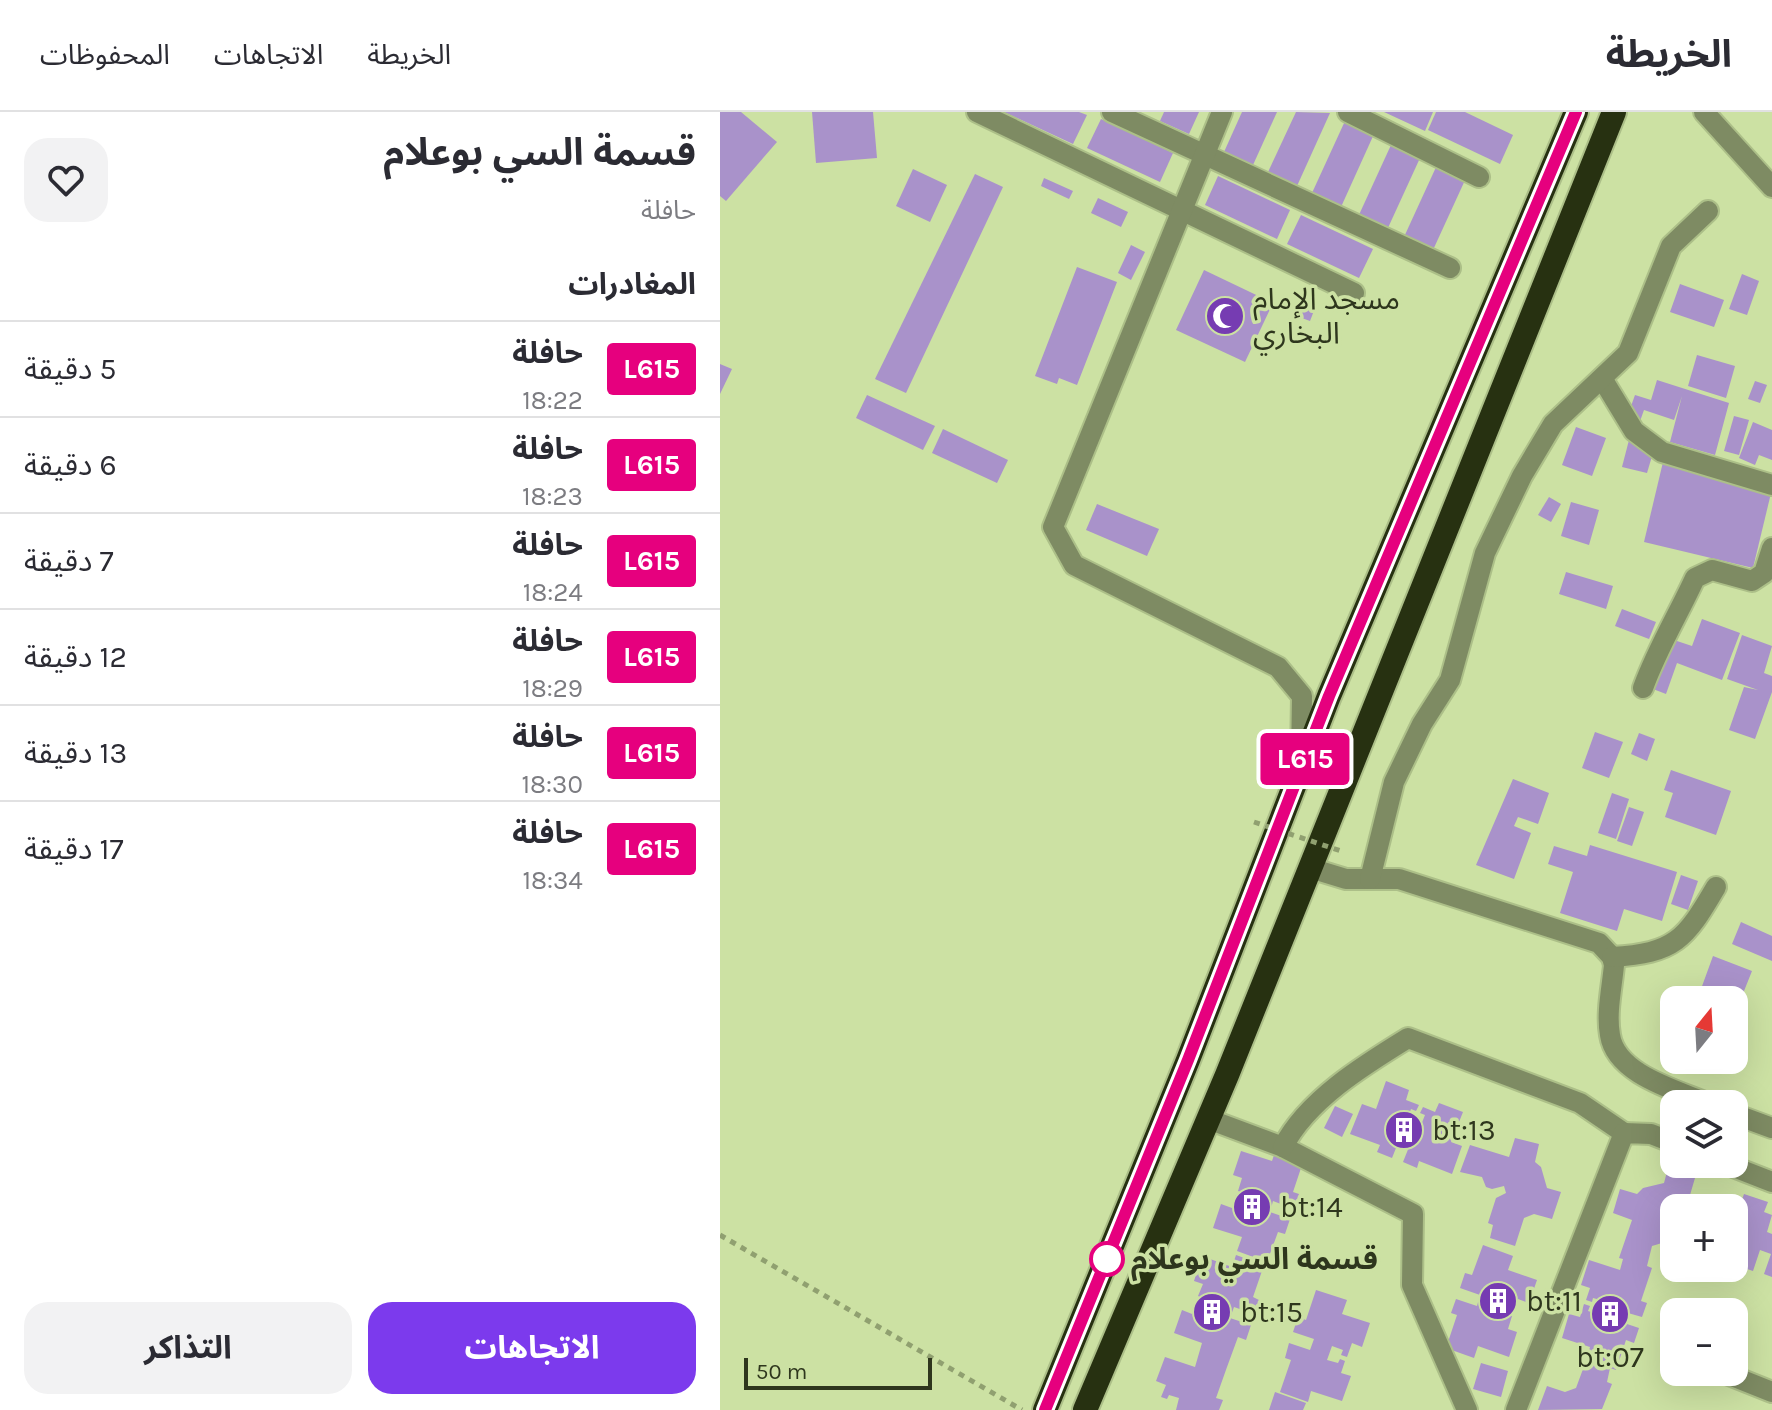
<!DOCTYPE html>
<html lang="ar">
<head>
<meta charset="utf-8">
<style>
  :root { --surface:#fff; --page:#f2f2f3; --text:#2b2b33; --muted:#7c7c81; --line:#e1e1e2; --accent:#7c3aed }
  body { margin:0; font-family:Karla,"Noto Sans Arabic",sans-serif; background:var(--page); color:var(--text); direction:rtl; height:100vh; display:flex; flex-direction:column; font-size:30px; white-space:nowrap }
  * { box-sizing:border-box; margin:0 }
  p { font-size:26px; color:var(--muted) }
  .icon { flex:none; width:44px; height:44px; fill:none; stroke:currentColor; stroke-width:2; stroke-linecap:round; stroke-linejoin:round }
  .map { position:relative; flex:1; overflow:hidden; direction:ltr }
  .side { display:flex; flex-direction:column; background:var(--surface); width:720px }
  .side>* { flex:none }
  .badge { padding:0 16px; border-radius:6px; font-size:28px; line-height:52px }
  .needle { width:52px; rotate:18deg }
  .fabs { position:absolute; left:940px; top:874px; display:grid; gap:16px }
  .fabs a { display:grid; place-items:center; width:88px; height:88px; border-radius:16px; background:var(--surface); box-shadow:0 8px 32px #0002; font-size:40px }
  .scale { position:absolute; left:24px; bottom:20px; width:188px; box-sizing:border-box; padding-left:8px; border:4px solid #2e361d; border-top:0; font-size:22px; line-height:28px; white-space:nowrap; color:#2e361d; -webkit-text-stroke:6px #cce1a3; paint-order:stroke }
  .map>.badge { position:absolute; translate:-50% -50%; box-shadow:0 0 0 4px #fff }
  h2 { padding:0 24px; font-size:30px; line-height:72px }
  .round { display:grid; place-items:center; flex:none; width:84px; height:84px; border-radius:24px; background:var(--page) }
  .head { display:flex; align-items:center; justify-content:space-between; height:136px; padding:0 24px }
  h1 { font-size:38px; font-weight:700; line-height:60px }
  .primary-button { display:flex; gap:16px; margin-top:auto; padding:16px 24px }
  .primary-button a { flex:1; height:92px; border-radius:24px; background:var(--accent); color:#fff; font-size:32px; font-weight:700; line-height:92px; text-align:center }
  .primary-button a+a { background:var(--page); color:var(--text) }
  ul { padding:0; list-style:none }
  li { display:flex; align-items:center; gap:24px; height:96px; padding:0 24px; border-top:2px solid var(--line) }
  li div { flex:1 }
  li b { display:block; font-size:30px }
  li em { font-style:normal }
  li .badge { min-width:88px; font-weight:700; text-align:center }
  header { display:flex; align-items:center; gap:48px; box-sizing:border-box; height:112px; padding:0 40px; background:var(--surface); border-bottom:2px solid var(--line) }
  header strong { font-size:38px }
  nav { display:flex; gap:44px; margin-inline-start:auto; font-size:28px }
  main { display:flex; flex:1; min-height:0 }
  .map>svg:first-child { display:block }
  .building { fill:#a992ca }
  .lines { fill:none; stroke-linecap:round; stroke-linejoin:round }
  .minor-casing { stroke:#acbf88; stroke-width:24 }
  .highway-casing { stroke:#acbf88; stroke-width:28 }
  .path { stroke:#90a070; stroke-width:5; stroke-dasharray:6 6; stroke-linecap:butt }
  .minor { stroke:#7e8b63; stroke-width:20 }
  .highway { stroke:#273111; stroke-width:24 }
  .path-bridge { stroke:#90a070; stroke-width:5; stroke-dasharray:6 6; stroke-linecap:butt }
  .line-casing { stroke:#fff; stroke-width:18 }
  .line { stroke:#e6007e; stroke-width:12 }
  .stop-dot { fill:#fff; stroke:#e6007e; stroke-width:4 }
  .labels { text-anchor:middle; stroke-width:7; stroke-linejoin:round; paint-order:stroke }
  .poi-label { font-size:30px; fill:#2e361d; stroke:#cce1a3; text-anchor:start }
  .stop-label { font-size:30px; font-weight:bold; fill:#2e361d; stroke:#cce1a3; text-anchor:start }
</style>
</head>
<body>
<header>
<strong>الخريطة</strong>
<nav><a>الخريطة</a><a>الاتجاهات</a><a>المحفوظات</a></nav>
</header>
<main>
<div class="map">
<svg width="1052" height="1298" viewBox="0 0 1052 1298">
  <rect width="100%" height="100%" fill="#cce1a3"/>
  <g class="building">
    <polygon points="0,0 21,0 57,30 6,89 0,84"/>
    <polygon points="92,0 153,0 157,46 96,51"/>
    <polygon points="284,0 359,0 367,3 353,32"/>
    <polygon points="444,0 479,0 469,22 440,9"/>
    <polygon points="522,0 557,0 533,53 504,40"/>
    <polygon points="576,0 610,1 577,74 548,60"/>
    <polygon points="664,0 713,0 705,19"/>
    <polygon points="716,0 745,0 793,23 780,52 708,18"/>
    <polygon points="381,7 453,41 440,70 367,36"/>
    <polygon points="625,9 654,22 621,95 592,81"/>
    <polygon points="671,33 700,46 667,118 638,105"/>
    <polygon points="717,53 746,66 713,138 684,125"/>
    <polygon points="193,57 227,73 210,110 176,94"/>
    <polygon points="255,62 283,75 186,281 155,267"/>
    <polygon points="498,64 570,98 557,127 485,93"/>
    <polygon points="324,66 353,79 349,87 321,74"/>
    <polygon points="378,86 408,100 401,115 371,101"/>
    <polygon points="581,103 653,137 639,166 567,132"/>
    <polygon points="411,133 425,140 411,168 398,161"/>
    <polygon points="357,155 397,170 357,273 339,266 337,272 315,264"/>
    <polygon points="484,158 553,191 525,250 456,218"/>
    <polygon points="1022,162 1039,169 1027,203 1009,197"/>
    <polygon points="960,172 1004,188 994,215 950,200"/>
    <polygon points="583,192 595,196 590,209 579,205"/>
    <polygon points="977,243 1015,254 1006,286 968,274"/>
    <polygon points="0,252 12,257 0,282"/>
    <polygon points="937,268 1009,291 995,343 950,330 962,284 954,308 924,298 919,312 906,308 915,283 931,288"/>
    <polygon points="1035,269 1047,273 1040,291 1028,287"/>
    <polygon points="147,283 215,314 203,338 136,306"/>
    <polygon points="1014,304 1029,308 1019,343 1004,339"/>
    <polygon points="1033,310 1052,318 1052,348 1039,343 1035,353 1019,346"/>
    <polygon points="856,315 886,326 872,364 842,353"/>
    <polygon points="223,317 288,348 277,371 212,341"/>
    <polygon points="909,328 935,334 927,361 902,355"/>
    <polygon points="943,350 1052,377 1033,456 924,430"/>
    <polygon points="829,385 841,392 831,410 818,403"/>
    <polygon points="851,390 879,398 869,433 841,424"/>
    <polygon points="377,392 439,417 427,444 366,418"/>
    <polygon points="846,460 893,474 886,497 839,482"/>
    <polygon points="902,497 936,510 929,527 895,514"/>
    <polygon points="982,507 1020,521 1002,568 957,551 946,582 933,577 951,527 972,534"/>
    <polygon points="1022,523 1052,534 1044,561 1052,564 1052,580 1035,627 1009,618 1024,575 1038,578 1007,567"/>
    <polygon points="875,620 903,630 889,666 862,656"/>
    <polygon points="919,621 935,627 927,649 911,642"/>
    <polygon points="951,658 1011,679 996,723 945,705 953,681 944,678"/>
    <polygon points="793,667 829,681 818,712 798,705 794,714 811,721 794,767 756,753"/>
    <polygon points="892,681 909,687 896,727 878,721"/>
    <polygon points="909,695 924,700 912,734 897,729"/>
    <polygon points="870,733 957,760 942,809 904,797 897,819 840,801 853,760 828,752 834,734 867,744"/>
    <polygon points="961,763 978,769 968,798 951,792"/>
    <polygon points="1021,810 1052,824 1052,849 1012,832"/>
    <polygon points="993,844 1032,859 1014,904 1014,888 977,888"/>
    <polygon points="666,969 689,978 686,988 699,993 696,999 691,997 687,1008 701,1013 705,1003 700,1001 703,995 715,1000 719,991 743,1000 731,1030 742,1034 732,1062 699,1049 697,1056 683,1050 691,1030 680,1026 672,1046 657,1040 660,1033 630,1022 642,992 656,997"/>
    <polygon points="615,994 633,1002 622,1025 604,1016"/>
    <polygon points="795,1026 819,1032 815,1050 821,1055 827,1076 841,1080 832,1107 814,1102 804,1106 795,1134 770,1126 773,1113 768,1111 776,1086 786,1081 784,1074 772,1077 766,1075 762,1065 740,1060 750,1033 789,1045"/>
    <polygon points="556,1037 584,1047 573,1080 579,1082 574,1097 553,1089 550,1100 570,1107 565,1122 558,1120 547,1150 517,1139 522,1125 493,1116 501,1092 512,1096 516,1083 522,1085 520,1090 532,1093 536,1080 525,1076 524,1081 518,1079 522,1066 513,1063 521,1039 552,1049"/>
    <polygon points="948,1056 975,1066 970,1083 974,1096 954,1096 954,1123 949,1111 941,1113 944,1125 942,1131 932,1134 927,1154 932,1156 921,1189 927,1191 922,1205 901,1199 898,1209 919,1216 914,1231 906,1228 896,1258 890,1256 887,1270 892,1272 882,1297 818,1298 827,1274 845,1280 856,1276 866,1249 870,1235 842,1226 849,1202 860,1205 864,1192 870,1194 868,1199 880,1203 884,1189 873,1186 872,1190 866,1188 870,1176 861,1173 869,1148 900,1158 903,1147 899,1146 912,1108 893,1101 900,1077 917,1082 923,1076 944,1071"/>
    <polygon points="1024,1082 1048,1090 1044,1100 1052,1103 1047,1120 1052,1122 1052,1165 1044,1162 1051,1142 1040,1138 1033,1159 1018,1154 1021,1146 1014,1144 1014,1110"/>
    <polygon points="763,1133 793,1144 788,1158 817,1168 809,1191 798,1187 794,1200 788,1199 790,1194 778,1190 774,1203 785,1207 786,1202 792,1204 788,1217 797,1220 789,1245 758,1234 754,1246 726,1236 737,1203 731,1201 736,1187 757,1194 760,1183 740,1176 745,1161 752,1163"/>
    <polygon points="516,1143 544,1153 533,1185 539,1188 534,1202 514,1195 510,1206 531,1213 526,1228 518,1225 507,1255 496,1286 503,1288 499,1298 456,1298 459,1286 449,1283 447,1287 441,1285 446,1273 436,1269 445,1245 475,1255 482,1231 454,1221 462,1198 472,1202 477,1189 482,1190 481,1196 492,1199 497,1185 486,1182 484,1187 478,1184 483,1172 474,1169 482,1144 512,1155"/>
    <polygon points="596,1178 627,1188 622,1202 650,1211 642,1235 632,1231 627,1245 621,1243 623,1238 612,1234 607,1248 618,1251 620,1247 625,1249 621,1261 631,1264 622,1289 591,1279 588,1290 560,1280 571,1248 565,1246 569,1231 590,1238 594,1227 573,1220 578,1205 586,1208"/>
    <polygon points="761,1251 788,1259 781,1285 753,1277"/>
    <polygon points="555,1280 586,1291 583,1298 549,1298"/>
  </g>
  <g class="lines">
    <defs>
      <g id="minor">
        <polyline points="257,0 634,181"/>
        <polyline points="392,0 730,156"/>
        <polyline points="502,0 333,415 354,453 558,555 582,584 581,648"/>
        <polyline points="628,0 759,65"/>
        <polyline points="984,0 1052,75"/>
        <polyline points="883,268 914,319 942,340 1052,373"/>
        <path d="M923,576C937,537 958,503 975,466L992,458L1032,469L1044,461L1052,436"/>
        <path d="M590,756L626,767H679L879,831L892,845L894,853C892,875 886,901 890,923C896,963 957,978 989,992"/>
        <polyline points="650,767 674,670 702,612 730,568 765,441 802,364 833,312 908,241 951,134 988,99"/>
        <path d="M892,845C955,841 965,828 996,775"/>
        <polyline points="1014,1002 1052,1016"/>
        <polyline points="488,1007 563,1035 693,1102 692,1173 747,1298"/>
        <path d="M563,1035C587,988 644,953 688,926L860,991L904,1021"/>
        <polyline points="1006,1052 1052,1070"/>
        <polyline points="1002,1260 1052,1280"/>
        <polyline points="796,1298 904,1021 931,1022 954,1031"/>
      </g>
      <g id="highway">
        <polyline points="325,1298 468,948 609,584 856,0"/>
        <polyline points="365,1298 507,963 894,0"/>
      </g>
    </defs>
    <use href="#minor" class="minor-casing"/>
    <use href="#highway" class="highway-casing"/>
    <polyline class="path" points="0,1123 302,1298"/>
    <use href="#minor" class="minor"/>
    <use href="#highway" class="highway"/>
    <polyline class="path-bridge" points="534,710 624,740"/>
  </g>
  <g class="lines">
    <defs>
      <polyline id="line" points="325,1298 468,948 609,584 856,0"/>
    </defs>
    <use href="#line" class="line-casing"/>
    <use href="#line" class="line"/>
  </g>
  <defs>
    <symbol id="mosque-disc" viewBox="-11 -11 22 22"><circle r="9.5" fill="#763cb2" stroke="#cce1a3"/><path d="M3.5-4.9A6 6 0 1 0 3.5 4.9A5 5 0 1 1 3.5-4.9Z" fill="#fff"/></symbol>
    <symbol id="building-disc" viewBox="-11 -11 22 22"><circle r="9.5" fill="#763cb2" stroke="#cce1a3"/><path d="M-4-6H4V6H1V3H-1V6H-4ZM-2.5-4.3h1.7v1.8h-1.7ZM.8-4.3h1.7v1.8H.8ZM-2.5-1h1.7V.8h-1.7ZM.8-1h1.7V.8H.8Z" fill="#fff"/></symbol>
  </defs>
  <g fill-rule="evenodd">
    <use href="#mosque-disc" x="483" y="182" width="44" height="44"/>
    <use href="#building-disc" x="662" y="996" width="44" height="44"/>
    <use href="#building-disc" x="510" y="1073" width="44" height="44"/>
    <use href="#building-disc" x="756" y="1167" width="44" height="44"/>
    <use href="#building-disc" x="470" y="1178" width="44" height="44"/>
    <use href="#building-disc" x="868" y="1180" width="44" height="44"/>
  </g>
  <circle class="stop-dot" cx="387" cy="1147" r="16"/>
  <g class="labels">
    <g class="poi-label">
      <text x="533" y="197">مسجد الإمام<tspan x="533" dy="34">البخاري</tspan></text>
      <text x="712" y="1028">bt:13</text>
      <text x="560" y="1105">bt:14</text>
      <text x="806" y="1199">bt:11</text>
      <text x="520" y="1210">bt:15</text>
      <text x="890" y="1255" text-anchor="middle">bt:07</text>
    </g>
    <g class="stop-label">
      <text x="411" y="1157">قسمة السي بوعلام</text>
    </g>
  </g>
</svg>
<div class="fabs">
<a><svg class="needle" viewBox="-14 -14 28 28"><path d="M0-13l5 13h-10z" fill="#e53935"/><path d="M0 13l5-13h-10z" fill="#7c7c81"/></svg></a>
<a><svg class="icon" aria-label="layers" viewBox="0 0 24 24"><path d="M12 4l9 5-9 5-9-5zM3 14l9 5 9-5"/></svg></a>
<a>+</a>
<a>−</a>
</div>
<div class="scale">50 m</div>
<b class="badge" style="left:585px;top:647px;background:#e6007e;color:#fff">L615</b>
</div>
<section class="side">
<div class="head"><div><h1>قسمة السي بوعلام</h1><p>حافلة</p></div><a class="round"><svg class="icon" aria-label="heart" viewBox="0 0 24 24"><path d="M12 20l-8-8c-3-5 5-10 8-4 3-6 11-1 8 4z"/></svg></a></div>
<h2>المغادرات</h2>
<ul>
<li><span class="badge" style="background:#e6007e;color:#fff">L615</span><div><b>حافلة</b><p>18:22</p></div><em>5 دقيقة</em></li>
<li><span class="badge" style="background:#e6007e;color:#fff">L615</span><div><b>حافلة</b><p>18:23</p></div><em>6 دقيقة</em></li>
<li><span class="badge" style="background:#e6007e;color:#fff">L615</span><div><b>حافلة</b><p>18:24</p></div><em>7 دقيقة</em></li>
<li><span class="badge" style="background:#e6007e;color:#fff">L615</span><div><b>حافلة</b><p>18:29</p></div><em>12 دقيقة</em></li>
<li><span class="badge" style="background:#e6007e;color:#fff">L615</span><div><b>حافلة</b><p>18:30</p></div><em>13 دقيقة</em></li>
<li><span class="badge" style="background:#e6007e;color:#fff">L615</span><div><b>حافلة</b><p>18:34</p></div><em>17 دقيقة</em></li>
</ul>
<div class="primary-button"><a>الاتجاهات</a><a>التذاكر</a></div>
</section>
</main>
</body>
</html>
